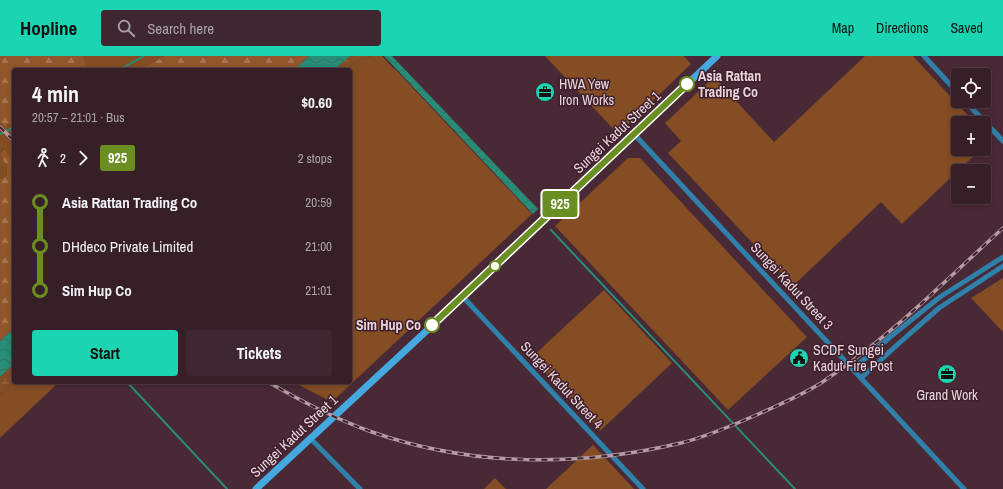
<!DOCTYPE html>
<html lang="en">
<head>
<meta charset="utf-8">
<style>
  :root { --surface:#371f28; --page:#3e2730; --text:#f1f3f6; --muted:#aaa2a8; --line:#513d45; --accent:#1bd5b2 }
  body { margin:0; font-family:"Archivo Narrow",sans-serif; background:var(--page); color:var(--text); height:100vh; display:flex; flex-direction:column; font-size:15px; white-space:nowrap }
  * { box-sizing:border-box; margin:0 }
  p { font-size:13px; color:var(--muted) }
  .icon { flex:none; width:22px; height:22px; fill:none; stroke:currentColor; stroke-width:2; stroke-linecap:round; stroke-linejoin:round }
  .map { position:relative; flex:1; overflow:hidden }
  .drawer { position:absolute; left:12px; top:12px; width:340px; height:316px; display:flex; flex-direction:column; background:var(--surface); border-radius:4px; box-shadow:0 2px 6px #0003,0 0 0 1px var(--line) }
  .drawer>* { flex:none }
  .badge { padding:0 8px; border-radius:3px; font-size:14px; line-height:26px }
  .controls { position:absolute; left:951px; top:12px; display:grid; gap:8px }
  .controls a { display:grid; place-items:center; width:40px; height:40px; border-radius:4px; background:var(--surface); box-shadow:0 2px 6px #0003,0 0 0 1px var(--line); font-size:20px }
  .map>.badge { position:absolute; translate:-50% -50%; box-shadow:0 0 0 2px #fff }
  .legs { display:flex; align-items:center; gap:6px; height:44px; padding:0 20px; font-size:13px }
  .legs p { margin-inline-start:auto }
  .overview { display:flex; align-items:center; justify-content:space-between; height:68px; padding:0 20px }
  h1 { font-size:22px; font-weight:700; line-height:30px }
  .action { display:flex; gap:8px; margin-top:auto; padding:8px 20px }
  .action a { flex:1; height:46px; border-radius:4px; background:var(--accent); color:#111; font-size:16px; font-weight:700; line-height:46px; text-align:center }
  .action a+a { background:var(--page); color:var(--text) }
  ul { padding:0 20px; list-style:none }
  li { display:flex; align-items:center; gap:14px; height:44px; font-size:15px }
  li i { display:grid; place-items:center; width:6px; height:100%; margin:0 5px; background:currentColor }
  li i::after { content:''; width:10px; height:10px; margin:-5px; border:3px solid; border-radius:50%; background:var(--surface) }
  li p { margin-inline-start:auto }
  li:first-child i { background:linear-gradient(#0000 50%,currentColor 0) }
  li:last-child i { background:linear-gradient(currentColor 50%,#0000 0) }
  header { display:flex; align-items:center; gap:24px; box-sizing:border-box; height:56px; padding:0 20px; background:var(--accent); color:#111 }
  header strong { font-size:19px }
  nav { display:flex; gap:22px; margin-inline-start:auto; font-size:14px }
  .search { width:280px; height:36px; background:var(--page); display:flex; align-items:center; gap:10px; box-sizing:border-box; padding:0 14px; border-radius:4px; color:var(--muted); font-size:15px }
  .map>svg:first-child { display:block }
  .grass { fill:#844d24 }
  .forest { fill:url(#forest-firs) }
  .wetland { fill:url(#wetland-marsh) }
  .water { fill:url(#water-waves) }
  .lines { fill:none; stroke-linecap:round; stroke-linejoin:round }
  .stream { stroke:#288d76; stroke-width:2 }
  .street { stroke:#3081aa; stroke-width:5 }
  .secondary { stroke:#43a9de; stroke-width:7 }
  .rail-casing { stroke:#b59ba5; stroke-width:3.5 }
  .rail { stroke:#3e1f2c; stroke-width:2; stroke-dasharray:6; stroke-linecap:butt }
  .line-1-casing { stroke:#fff; stroke-width:9 }
  .line-1 { stroke:#6b8e23; stroke-width:6 }
  .stop-1-dot { fill:#fff; stroke:#6b8e23; stroke-width:2 }
  .labels { text-anchor:middle; stroke-width:3; stroke-linejoin:round; paint-order:stroke }
  .stop-label { font-size:14px; font-weight:bold; fill:#ead4dc; stroke:#3e1f2c; text-anchor:start }
  .poi-label { font-size:14px; fill:#ead4dc; stroke:#3e1f2c; text-anchor:start }
  .street-label { font-size:14px; fill:#ead4dc; stroke:#3e1f2c }
</style>
</head>
<body>
<header>
<strong>Hopline</strong>
<div class="search"><svg class="icon" aria-label="search" viewBox="0 0 24 24"><circle cx="10" cy="10" r="6"/><path d="M15 15l6 6"/></svg>Search here</div>
<nav><a>Map</a><a>Directions</a><a>Saved</a></nav>
</header>
<div class="map">
<svg width="1003" height="433" viewBox="0 0 1003 433">
  <defs>
    <pattern id="forest-firs" width="22" height="20" patternUnits="userSpaceOnUse"><rect width="22" height="20" fill="#91562b"/><path d="M5 1l3.5 6h-7zM16 11l3.5 6h-7z" fill="#a67553"/></pattern>
    <pattern id="wetland-marsh" width="20" height="14" patternUnits="userSpaceOnUse"><rect width="20" height="14" fill="#844d24"/><path d="M1 5h8M5 5V1M11 12h8M15 12V8" fill="none" stroke="#966643"/></pattern>
    <pattern id="water-waves" width="16" height="10" patternUnits="userSpaceOnUse"><rect width="16" height="10" fill="#288d76"/><path d="M0 5q4-4 8 0t8 0" fill="none" stroke="#327264"/></pattern>
  </defs>
  <rect width="100%" height="100%" fill="#492936"/>
  <g class="grass">
    <polygon points="84,0 165,0 139,14 86,14"/>
    <polygon points="371,0 382,0 393,12 394,12 532,158 332,346 293,326 350,326 350,14 347,14 358,4"/>
    <polygon points="545,0 684,0 691,8 618,78"/>
    <polygon points="865,0 913,0 975,67 958,67 958,93 981,93 902,168 881,146 793,230 668,97 681,85 665,67 714,21 774,86"/>
    <polygon points="0,66 5,71 14,66 14,108 9,99 3,93 0,97"/>
    <polygon points="0,99 6,109 7,119 0,123"/>
    <polygon points="628,102 640,102 807,281 728,354 555,170"/>
    <polygon points="1003,222 1003,276 971,242"/>
    <polygon points="604,234 672,307 600,375 531,302"/>
    <polygon points="14,326 59,326 0,382 0,339"/>
    <polygon points="593,389 634,433 546,433"/>
    <polygon points="495,422 506,433 484,433"/>
  </g>
  <g class="forest">
    <polygon points="0,0 84,0 86,14 14,14 14,66 5,71 0,66"/>
    <polygon points="165,0 309,0 294,14 139,14"/>
    <polygon points="4,93 9,99 14,108 14,272 0,285 0,123 7,119 6,109 0,99 0,97"/>
  </g>
  <g class="wetland">
    <polygon points="350,0 371,0 358,4 347,14 334,14"/>
    <polygon points="14,308 14,326 0,339 0,321"/>
  </g>
  <g class="water">
    <polygon points="309,0 350,0 334,14 294,14"/>
    <polygon points="384,0 392,0 538,153 533,158"/>
    <polygon points="14,272 14,308 0,321 0,285"/>
  </g>
  <g class="lines">
    <g class="stream">
      <polyline points="119,14 144,0"/>
      <polyline points="0,78 14,71"/>
      <polyline points="551,174 795,433"/>
      <polyline points="127,326 227,433"/>
    </g>
    <g class="street">
      <polyline points="924,0 958,37"/>
      <polyline points="965,45 1003,85"/>
      <polyline points="634,78 964,433"/>
      <polyline points="463,241 643,433"/>
      <polyline points="853,313 890,281 940,241 1003,201"/>
      <polyline points="861,322 897,289 939,252 1003,210"/>
      <polyline points="310,382 360,433"/>
    </g>
    <polyline class="secondary" points="256,433 463,241 717,0"/>
    <defs>
      <g id="rail">
        <polyline points="0,71 14,85"/>
        <path d="M268,326C301,345 335,363 372,376C472,411 579,411 681,387C706,381 731,370 754,360C777,350 800,340 821,327C888,283 944,226 1003,172"/>
      </g>
    </defs>
    <use href="#rail" class="rail-casing"/>
    <use href="#rail" class="rail"/>
  </g>
  <g class="lines">
    <defs>
      <polyline id="line-1" points="432,269 687,28"/>
    </defs>
    <use href="#line-1" class="line-1-casing"/>
    <use href="#line-1" class="line-1"/>
  </g>
  <defs>
    <symbol id="office-disc" viewBox="-11 -11 22 22"><circle r="9.5" fill="#1bd5b2" stroke="#3e1f2c"/><path d="M-6-3h4V-5.5h4V-3h4V5H-6ZM-1-4.5V-3h2v-1.5ZM-6 0V1H6V0Z" fill="#111"/></symbol>
    <symbol id="civic-disc" viewBox="-11 -11 22 22"><circle r="9.5" fill="#1bd5b2" stroke="#3e1f2c"/><path d="M-.6-6.5H3V-4.5H.6V-3L4-1V1h2V6H-6V1h2V-1L-.6-3ZM-1.2 2.5V6h2.4V2.5Z" fill="#111"/></symbol>
  </defs>
  <g fill-rule="evenodd">
    <use href="#office-disc" x="534" y="25" width="22" height="22"/>
    <use href="#civic-disc" x="788" y="291" width="22" height="22"/>
    <use href="#office-disc" x="936" y="307" width="22" height="22"/>
  </g>
  <g class="stop-1-dot">
    <circle cx="687" cy="28" r="7"/>
    <circle cx="495" cy="210" r="5"/>
    <circle cx="432" cy="269" r="7"/>
  </g>
  <g class="labels">
    <g class="stop-label">
      <text x="698" y="25">Asia Rattan<tspan x="698" dy="16">Trading Co</tspan></text>
      <text x="421" y="274" text-anchor="end">Sim Hup Co</text>
    </g>
    <g class="poi-label">
      <text x="559" y="33">HWA Yew<tspan x="559" dy="16">Iron Works</tspan></text>
      <text x="813" y="299">SCDF Sungei<tspan x="813" dy="16">Kadut Fire Post</tspan></text>
      <text x="947" y="344" text-anchor="middle">Grand Work</text>
    </g>
    <g class="street-label">
      <text transform="translate(617 76) rotate(-43)" y="5">Sungei Kadut Street 1</text>
      <text transform="translate(792 230) rotate(47)" y="5">Sungei Kadut Street 3</text>
      <text transform="translate(562 329) rotate(47)" y="5">Sungei Kadut Street 4</text>
      <text transform="translate(294 380) rotate(-43)" y="5">Sungei Kadut Street 1</text>
    </g>
  </g>
</svg>
<div class="controls">
<a><svg class="icon" aria-label="locate" viewBox="0 0 24 24"><circle cx="12" cy="12" r="6"/><path d="M12 2v4M12 18v4M2 12h4M18 12h4"/></svg></a>
<a>+</a>
<a>−</a>
</div>
<b class="badge" style="left:560px;top:148px;background:#6b8e23;color:#fff">925</b>
<section class="drawer">
<div class="overview"><div><h1>4 min</h1><p>20:57 – 21:01 · Bus</p></div><b>$0.60</b></div>
<div class="legs"><svg class="icon" aria-label="walk" viewBox="0 0 24 24"><circle cx="13" cy="4" r="2"/><path d="M13 8l-2 6 4 7M11 14l-3 7M7 12l3-4h3l4 4"/></svg>2<svg class="icon" aria-label="forward" viewBox="0 0 24 24"><path d="M9 5l7 7-7 7"/></svg><b class="badge" style="background:#6b8e23;color:#fff">925</b><p>2 stops</p></div>
<ul>
<li><i style="color:#6b8e23"></i><b>Asia Rattan Trading Co</b><p>20:59</p></li>
<li><i style="color:#6b8e23"></i><span>DHdeco Private Limited</span><p>21:00</p></li>
<li><i style="color:#6b8e23"></i><b>Sim Hup Co</b><p>21:01</p></li>
</ul>
<div class="action"><a>Start</a><a>Tickets</a></div>
</section>
</div>
</body>
</html>
